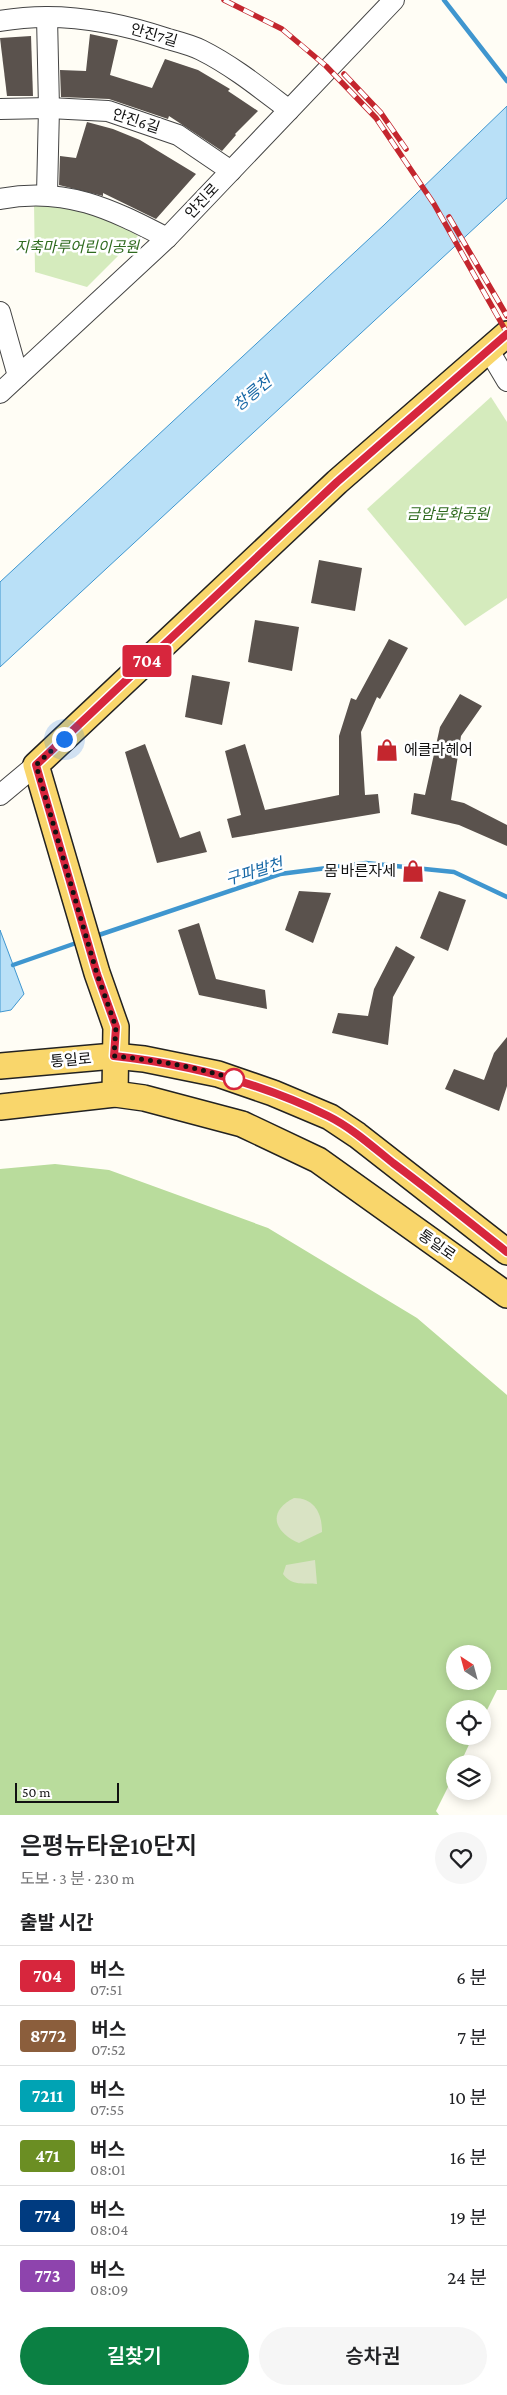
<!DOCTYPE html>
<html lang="ko">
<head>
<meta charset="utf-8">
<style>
  :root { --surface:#fff; --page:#f6f6f6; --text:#202124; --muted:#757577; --line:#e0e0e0; --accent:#0b8043 }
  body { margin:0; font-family:"Crimson Pro","Noto Sans KR",serif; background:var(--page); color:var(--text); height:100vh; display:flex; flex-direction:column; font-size:19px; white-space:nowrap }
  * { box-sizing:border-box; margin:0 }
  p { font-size:16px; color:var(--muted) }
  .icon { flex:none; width:28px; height:28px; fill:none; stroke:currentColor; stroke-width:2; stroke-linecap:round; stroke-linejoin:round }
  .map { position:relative; height:1815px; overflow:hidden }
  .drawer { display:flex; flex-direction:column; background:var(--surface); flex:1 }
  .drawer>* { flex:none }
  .badge { padding:0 10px; border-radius:4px; font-size:18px; line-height:32px }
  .needle { width:32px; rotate:324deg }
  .tools { position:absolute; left:446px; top:1645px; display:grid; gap:10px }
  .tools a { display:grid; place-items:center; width:45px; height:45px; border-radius:50%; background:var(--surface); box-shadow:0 2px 12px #0003; font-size:25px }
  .scale { position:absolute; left:15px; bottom:12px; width:104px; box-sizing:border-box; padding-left:5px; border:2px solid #111; border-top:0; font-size:14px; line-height:18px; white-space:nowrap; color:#111; -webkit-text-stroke:4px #fff; paint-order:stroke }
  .you { position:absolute; width:25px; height:25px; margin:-12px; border:4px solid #fff; border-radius:50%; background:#1a73e8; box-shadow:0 0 0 8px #1a73e833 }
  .map>.badge { position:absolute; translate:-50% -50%; box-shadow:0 0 0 2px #fff }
  h2 { padding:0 20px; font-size:19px; line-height:45px }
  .round { display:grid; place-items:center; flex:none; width:52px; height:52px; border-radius:26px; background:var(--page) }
  .head { display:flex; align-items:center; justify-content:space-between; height:85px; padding:0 20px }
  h1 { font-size:24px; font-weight:600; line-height:38px }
  .cta { display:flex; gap:10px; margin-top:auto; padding:10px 20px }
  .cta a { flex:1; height:58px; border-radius:30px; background:var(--accent); color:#fff; font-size:20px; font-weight:600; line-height:58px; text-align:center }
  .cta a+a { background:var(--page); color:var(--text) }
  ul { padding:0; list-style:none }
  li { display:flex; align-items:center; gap:15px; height:60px; padding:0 20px; border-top:1px solid var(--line) }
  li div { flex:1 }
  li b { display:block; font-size:19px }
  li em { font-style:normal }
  li .badge { min-width:55px; font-weight:700; text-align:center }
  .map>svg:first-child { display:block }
  .green { fill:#d5ebbd }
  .forest { fill:#b9dc9c; fill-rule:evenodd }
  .cemetery { fill:#d9e3c4 }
  .water { fill:#b9e0f7; stroke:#3f96cf }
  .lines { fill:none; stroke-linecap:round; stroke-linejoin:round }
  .stream { stroke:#3f96cf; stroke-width:4.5 }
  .building { fill:#5a524d }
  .minor-casing { stroke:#444; stroke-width:22 }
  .major-casing { stroke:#222; stroke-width:28 }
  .minor { stroke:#fff; stroke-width:20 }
  .major { stroke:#f9d66b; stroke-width:25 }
  .rail-casing { stroke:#c4262e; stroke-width:5.5 }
  .rail { stroke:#fff; stroke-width:4; stroke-dasharray:11; stroke-linecap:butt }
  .line-casing { stroke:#fff; stroke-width:11 }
  .line { stroke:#d7263d; stroke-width:8 }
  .walk { stroke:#111; stroke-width:5; stroke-dasharray:0 9 }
  .stop-dot { fill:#fff; stroke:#d7263d; stroke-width:2.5 }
  .labels { text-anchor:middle; stroke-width:5; stroke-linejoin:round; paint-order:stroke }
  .street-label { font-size:15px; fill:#111; stroke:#fff }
  .park-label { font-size:15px; font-style:italic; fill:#2f6b1f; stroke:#fff }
  .poi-label { font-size:15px; fill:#111; stroke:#fff; text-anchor:start }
  .water-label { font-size:16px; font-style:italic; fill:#1768a6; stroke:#fff }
</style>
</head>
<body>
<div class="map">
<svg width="507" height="1815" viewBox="0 0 507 1815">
  <rect width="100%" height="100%" fill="#fffdf5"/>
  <g class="green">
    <path d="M34,202C73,209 105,213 138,236L87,287L35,272Z"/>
    <polygon points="491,397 507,422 507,598 465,626 367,509"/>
  </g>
  <path class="forest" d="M55,1164L109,1170L268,1228L417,1318L507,1395V1690H497L483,1718L482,1709H455V1736H473L460,1764H455V1773L436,1811L439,1815H0V1169ZM455,1654H482V1681H455Z"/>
  <g class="cemetery">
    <path d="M294,1498C315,1498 322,1514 322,1532L299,1543C275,1533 266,1512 294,1498Z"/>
    <path d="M315,1560L317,1584C305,1583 291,1586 283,1574L286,1565Z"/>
  </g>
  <g class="water">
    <polygon points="507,106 507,198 0,667 0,582 384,225"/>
    <polygon points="0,930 24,994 11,1010 0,1012"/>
  </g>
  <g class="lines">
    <g class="stream">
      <polyline points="444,0 507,81"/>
      <polyline points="93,937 280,874 366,863 454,872 507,897"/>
      <polyline points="13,965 79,942"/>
    </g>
  </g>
  <g class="building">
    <polygon points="90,34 118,40 110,75 152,88 165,59 198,70 230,89 228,91 258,111 235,134 236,135 222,151 169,116 168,119 109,99 61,97 60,70 86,71"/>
    <polygon points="31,36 33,96 7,96 0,38"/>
    <polygon points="87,122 113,129 140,140 196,174 156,219 103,193 103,196 59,185 60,156 76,158"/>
    <polygon points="319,560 362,568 355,611 311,603"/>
    <polygon points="255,620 299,627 292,671 248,662"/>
    <polygon points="389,639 408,648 380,699 377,697 361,732 365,795 378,794 380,813 232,838 227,819 241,815 225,751 245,744 265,810 339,795 339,736 351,698 356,700"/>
    <polygon points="192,675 230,682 222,725 185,717"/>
    <polygon points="460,694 482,706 461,736 451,800 464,803 507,825 507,846 459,825 411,814 414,793 425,795 440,727"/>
    <polygon points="145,744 180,838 200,831 207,852 157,863 125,752"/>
    <polygon points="299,891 331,893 313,943 285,930"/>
    <polygon points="439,891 466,900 448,951 420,938"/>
    <polygon points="199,923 216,979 265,990 267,1009 199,995 178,930"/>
    <polygon points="396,946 415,957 393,997 388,1045 332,1033 338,1013 368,1016 374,989"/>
    <polygon points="507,1037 507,1086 499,1111 445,1089 454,1069 484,1080 494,1053"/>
  </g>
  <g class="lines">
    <defs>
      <g id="minor">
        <polyline points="47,17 49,108 47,194"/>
        <path d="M0,21C56,11 115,21 168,39C179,42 191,45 201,50C233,66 260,88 289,110"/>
        <polyline points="0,109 49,108 108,111 178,135 231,171"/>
        <path d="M0,199C65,186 111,209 167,238"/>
        <polyline points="0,312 18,376"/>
        <polyline points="488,349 507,381"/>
        <polyline points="0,393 167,238 394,0"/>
        <polyline points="0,795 36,765"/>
      </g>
      <g id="major">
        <polyline points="0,1066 114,1056 144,1059 218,1074 273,1093 330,1117 357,1135 507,1252"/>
        <polyline points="115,1094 116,1027 97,973 36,765 337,482 507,334"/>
        <polyline points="0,1107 115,1094 144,1098 242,1124 318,1160 507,1295"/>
      </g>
    </defs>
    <use href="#minor" class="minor-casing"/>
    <use href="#major" class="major-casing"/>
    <use href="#minor" class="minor"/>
    <use href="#major" class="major"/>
    <defs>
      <g id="rail">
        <polyline points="224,0 282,29 326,66 376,118 434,204 507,333"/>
        <polyline points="344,74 381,113 406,149"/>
        <polyline points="449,217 507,316"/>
      </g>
    </defs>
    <use href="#rail" class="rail-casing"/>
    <use href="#rail" class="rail"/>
  </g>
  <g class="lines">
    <defs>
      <path id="line" d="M507,334L337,482L36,765L97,974L116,1027L114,1056C188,1064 261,1083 328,1116C352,1128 373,1147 393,1163C432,1192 469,1222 507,1252"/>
    </defs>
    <use href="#line" class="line-casing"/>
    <use href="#line" class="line"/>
    <path class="walk" d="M64,739L36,765L97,974L116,1027L114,1056C155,1060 197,1067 237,1080L234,1079"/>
  </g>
  <defs>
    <symbol id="shop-bare" viewBox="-9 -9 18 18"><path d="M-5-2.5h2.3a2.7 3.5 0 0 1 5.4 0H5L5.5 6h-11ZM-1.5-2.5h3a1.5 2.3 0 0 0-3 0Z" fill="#c4262e" stroke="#fff" stroke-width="2.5" paint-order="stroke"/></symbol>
  </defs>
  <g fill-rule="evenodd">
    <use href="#shop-bare" x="371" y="734" width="32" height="32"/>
    <use href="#shop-bare" x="397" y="855" width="32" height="32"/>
  </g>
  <circle class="stop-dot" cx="234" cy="1079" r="10"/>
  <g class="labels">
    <g class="street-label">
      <text transform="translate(154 35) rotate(16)" y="5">안진7길</text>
      <text transform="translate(136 121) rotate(18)" y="5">안진6길</text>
      <text transform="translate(202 201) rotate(-47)" y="5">안진로</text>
      <text transform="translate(71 1060) rotate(-5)" y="5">통일로</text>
      <text transform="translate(437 1245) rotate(35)" y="5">통일로</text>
    </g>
    <g class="park-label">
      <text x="77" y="252">지축마루어린이공원</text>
      <text x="448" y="519">금암문화공원</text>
    </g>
    <g class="poi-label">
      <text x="404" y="755">에클라헤어</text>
      <text x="396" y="876" text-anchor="end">몸 바른자세</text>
    </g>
    <g class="water-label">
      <text transform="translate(252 393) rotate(-40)" y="6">창릉천</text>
      <text transform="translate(254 871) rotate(-17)" y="6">구파발천</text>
    </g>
  </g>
</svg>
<div class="tools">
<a><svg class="needle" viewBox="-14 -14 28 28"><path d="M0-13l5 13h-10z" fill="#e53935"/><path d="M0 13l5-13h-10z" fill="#757577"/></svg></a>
<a><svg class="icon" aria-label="locate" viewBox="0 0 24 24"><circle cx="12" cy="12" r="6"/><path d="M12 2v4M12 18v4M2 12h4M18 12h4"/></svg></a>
<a><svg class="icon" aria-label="layers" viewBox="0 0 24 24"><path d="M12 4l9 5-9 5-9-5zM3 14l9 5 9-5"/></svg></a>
</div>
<div class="scale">50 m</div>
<div class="you" style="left:64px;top:739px"></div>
<b class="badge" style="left:147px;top:661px;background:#d7263d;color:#fff">704</b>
</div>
<section class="drawer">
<div class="head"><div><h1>은평뉴타운10단지</h1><p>도보 · 3 분 · 230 m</p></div><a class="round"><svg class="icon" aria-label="heart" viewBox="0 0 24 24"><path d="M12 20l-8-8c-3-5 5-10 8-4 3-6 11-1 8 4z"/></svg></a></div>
<h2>출발 시간</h2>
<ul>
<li><span class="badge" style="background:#d7263d;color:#fff">704</span><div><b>버스</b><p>07:51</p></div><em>6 분</em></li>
<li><span class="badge" style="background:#8b5e3c;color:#fff">8772</span><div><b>버스</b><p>07:52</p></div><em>7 분</em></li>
<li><span class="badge" style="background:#00a3b4;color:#fff">7211</span><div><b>버스</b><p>07:55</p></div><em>10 분</em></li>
<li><span class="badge" style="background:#6b8e23;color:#fff">471</span><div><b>버스</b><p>08:01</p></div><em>16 분</em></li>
<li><span class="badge" style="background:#003b80;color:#fff">774</span><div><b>버스</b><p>08:04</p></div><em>19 분</em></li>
<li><span class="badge" style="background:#8e44ad;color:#fff">773</span><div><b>버스</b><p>08:09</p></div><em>24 분</em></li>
</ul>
<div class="cta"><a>길찾기</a><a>승차권</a></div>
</section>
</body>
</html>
